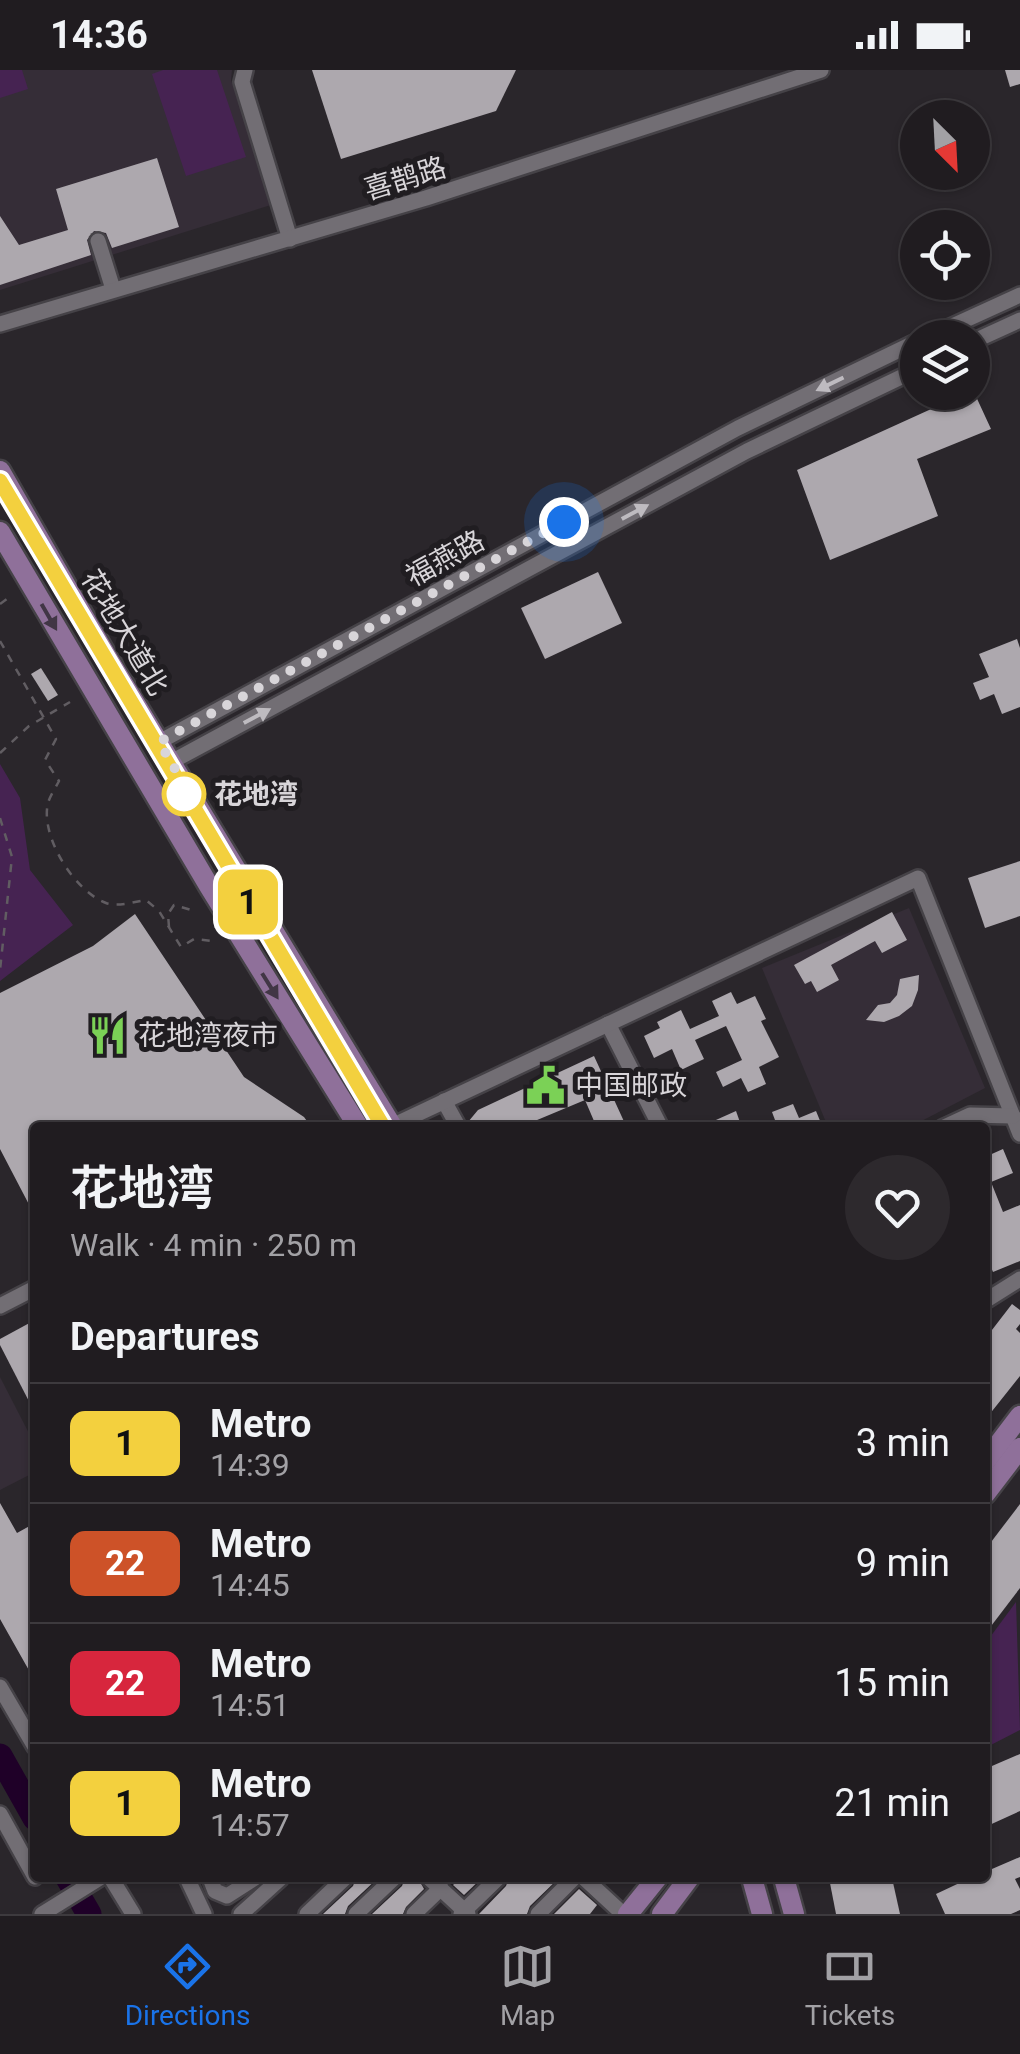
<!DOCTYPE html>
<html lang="en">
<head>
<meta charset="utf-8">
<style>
  :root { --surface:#201c20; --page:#2d292d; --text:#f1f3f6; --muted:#a2a1a5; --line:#3d3a3e; --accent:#1a73e8 }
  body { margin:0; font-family:Roboto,"Noto Sans SC",sans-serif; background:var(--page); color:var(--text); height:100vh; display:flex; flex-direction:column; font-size:38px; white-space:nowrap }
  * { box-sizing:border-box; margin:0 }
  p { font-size:32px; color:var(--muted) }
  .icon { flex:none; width:55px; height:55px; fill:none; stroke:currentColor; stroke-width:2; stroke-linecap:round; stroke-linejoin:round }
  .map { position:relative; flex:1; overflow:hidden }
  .drawer { position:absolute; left:30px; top:1052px; width:960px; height:760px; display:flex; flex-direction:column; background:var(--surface); border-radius:10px; box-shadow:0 2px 8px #0004,0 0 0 2px var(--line) }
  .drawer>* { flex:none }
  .badge { padding:0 20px; border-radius:15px; font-size:35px; line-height:65px }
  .needle { width:65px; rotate:156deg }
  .buttons { position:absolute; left:900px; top:30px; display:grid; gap:20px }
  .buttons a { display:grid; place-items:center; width:90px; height:90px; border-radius:50%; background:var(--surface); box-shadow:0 2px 8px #0004,0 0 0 2px var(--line); font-size:50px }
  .you { position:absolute; width:50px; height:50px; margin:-25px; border:8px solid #fff; border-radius:50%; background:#1a73e8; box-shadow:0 0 0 15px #1a73e833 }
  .map>.badge { position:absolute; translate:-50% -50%; box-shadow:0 0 0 5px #fff }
  h2 { padding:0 40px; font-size:38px; line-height:90px }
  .round { display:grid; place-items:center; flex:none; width:105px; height:105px; border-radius:52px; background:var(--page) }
  .headline { display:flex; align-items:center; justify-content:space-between; height:170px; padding:0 40px }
  h1 { font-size:48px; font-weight:600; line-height:75px }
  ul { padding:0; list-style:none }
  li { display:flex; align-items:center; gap:30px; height:120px; padding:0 40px; border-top:2px solid var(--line) }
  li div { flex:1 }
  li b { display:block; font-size:38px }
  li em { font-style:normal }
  li .badge { min-width:110px; font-weight:700; text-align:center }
  .status { display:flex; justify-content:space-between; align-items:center; height:70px; padding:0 50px; background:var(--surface); direction:ltr }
  .status svg { height:28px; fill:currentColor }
  .tab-bar { display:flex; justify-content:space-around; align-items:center; height:140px; border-top:2px solid var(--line); background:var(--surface); font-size:28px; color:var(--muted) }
  .tab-bar a { display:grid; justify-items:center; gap:5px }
  .tab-bar .selected { color:var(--accent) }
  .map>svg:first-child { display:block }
  .built { fill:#352d37 }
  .green { fill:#462352 }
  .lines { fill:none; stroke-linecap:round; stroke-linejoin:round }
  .river { stroke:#1f0028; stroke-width:25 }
  .building { fill:#ada8ae }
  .minor-casing { stroke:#454247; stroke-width:20 }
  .major-casing { stroke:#454247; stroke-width:25 }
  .path { stroke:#615d62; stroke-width:2.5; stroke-dasharray:8 8; stroke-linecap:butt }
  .minor { stroke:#726e74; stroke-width:15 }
  .major { stroke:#8f709a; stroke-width:20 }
  .oneway { fill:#bebbc0 }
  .oneway2 { fill:#413645 }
  .line-casing { stroke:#fff; stroke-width:22 }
  .line { stroke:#f3d03e; stroke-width:15 }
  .walk { stroke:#d8d5d9; stroke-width:10; stroke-dasharray:0 18 }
  .stop-dot { fill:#fff; stroke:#f3d03e; stroke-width:5 }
  .labels { text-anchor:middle; stroke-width:10; stroke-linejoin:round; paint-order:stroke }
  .street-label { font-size:28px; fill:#d8d5d9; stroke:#201d21 }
  .stop-label { font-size:28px; font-weight:bold; fill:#d8d5d9; stroke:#201d21; text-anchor:start }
  .poi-label { font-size:28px; fill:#d8d5d9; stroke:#201d21; text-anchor:start }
</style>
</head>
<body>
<div class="status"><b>14:36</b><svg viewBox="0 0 49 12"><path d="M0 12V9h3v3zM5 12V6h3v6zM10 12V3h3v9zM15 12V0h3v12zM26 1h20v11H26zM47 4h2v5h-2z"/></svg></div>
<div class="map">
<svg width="1020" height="1844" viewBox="0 0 1020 1844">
  <rect width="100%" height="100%" fill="#2a262b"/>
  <g class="built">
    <polygon points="0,0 232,0 231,10 274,134 0,220"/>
    <polygon points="909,838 985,1018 910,1057 828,1057 762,898"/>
    <polygon points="0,1307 35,1375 35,1402 0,1420"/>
  </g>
  <g class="green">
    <polygon points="0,0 22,0 28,19 0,28"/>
    <polygon points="163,0 217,0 246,87 186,106 152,4"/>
    <polygon points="0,694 20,728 30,800 73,855 0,911"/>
    <polygon points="1016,1532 1020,1660 985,1678 985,1574"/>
  </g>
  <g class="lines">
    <g class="river">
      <polyline points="0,1686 35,1748"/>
      <polyline points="68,1808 89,1844"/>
    </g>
  </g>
  <g class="building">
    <polygon points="312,0 516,0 496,41 341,89"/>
    <polygon points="1005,0 1020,0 1020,14 1010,17"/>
    <polygon points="157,88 179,157 112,178 106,163 94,161 87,170 91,185 0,215 0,146 19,175 68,160 56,119"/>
    <polygon points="973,320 991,359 917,389 938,446 830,490 797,400"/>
    <polygon points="598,502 622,553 545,589 521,538"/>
    <polygon points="1017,569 1020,578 1020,637 1002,644 994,624 980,630 973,613 989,607 979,584"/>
    <polygon points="41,598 58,625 48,631 31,604"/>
    <polygon points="1020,791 1020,846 985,858 968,808"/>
    <polygon points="892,842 907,870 882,883 875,871 831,895 839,910 817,922 811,911 805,914 794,895"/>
    <polygon points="135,844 244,1007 304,1047 312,1058 35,1058 35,1146 0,1079 0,923 93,876"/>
    <polygon points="919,905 918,920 912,936 899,946 884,952 866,950 878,935 890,933 897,925 900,909"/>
    <polygon points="731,922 737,934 755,926 766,949 761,951 779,987 759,997 766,1014 748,1022 741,1008 723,1017 716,1002 742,990 726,956 695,970 704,989 681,1000 672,979 654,988 644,966 660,958 657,952 681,940 690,959 719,946 712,931"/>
    <polygon points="594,986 627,1058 597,1058 585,1030 518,1058 470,1058 468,1052 478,1040"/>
    <polygon points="793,1034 799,1048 816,1041 823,1058 778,1058 772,1042"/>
    <polygon points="736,1041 742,1058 698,1058"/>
    <polygon points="1003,1079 1013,1103 991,1112 1003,1142 1020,1135 1020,1191 993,1202 985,1183 985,1087"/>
    <polygon points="1012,1234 1020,1240 1020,1254 1016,1259 1020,1263 1020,1306 985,1350 985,1269"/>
    <polygon points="35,1250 35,1343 0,1275 0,1269"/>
    <polygon points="0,1433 17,1463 35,1453 35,1611 0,1549"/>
    <polygon points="1020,1434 1020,1518 985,1564 985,1480"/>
    <polygon points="1020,1684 1020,1741 985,1757 985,1699"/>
    <polygon points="1020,1787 1020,1807 1015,1809 1020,1819 1020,1840 1011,1844 945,1844 936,1824 970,1808 985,1808 985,1802"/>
    <polygon points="356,1808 378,1808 348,1836 345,1844 323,1844 353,1816"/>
    <polygon points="405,1808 418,1808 424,1819 406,1837 403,1844 372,1844 402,1816"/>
    <polygon points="460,1808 482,1808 464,1825 453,1815"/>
    <polygon points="509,1808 559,1808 530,1836 527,1844 479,1844 506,1816"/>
    <polygon points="829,1808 892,1808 900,1844 836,1844"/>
    <polygon points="579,1819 597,1835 590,1844 554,1844"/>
  </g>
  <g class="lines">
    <defs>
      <g id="minor">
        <polyline points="245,0 242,12 290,169"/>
        <polyline points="98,171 113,219"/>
        <polyline points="0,254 426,128 821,0"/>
        <polyline points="926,268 1020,225"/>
        <polyline points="972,272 1020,250"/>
        <polyline points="159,672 738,358 918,271"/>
        <polyline points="171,692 747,381 918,299"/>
        <polyline points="608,954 661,1058"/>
        <polyline points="444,1031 459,1058"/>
        <polyline points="392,1056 918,808 1020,1064"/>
        <polyline points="942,1058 970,1045 1013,1046"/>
        <polyline points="985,1231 1020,1209"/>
        <polyline points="0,1236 35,1218"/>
        <polyline points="0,1617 35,1677"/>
        <polyline points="0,1744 35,1807"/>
        <polyline points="111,1808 133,1844"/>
        <polyline points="187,1808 204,1844"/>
        <polyline points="210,1808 215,1821 227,1826 255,1808"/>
        <polyline points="429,1808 468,1844"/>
        <polyline points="584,1808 623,1844"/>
        <polyline points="42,1844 100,1808"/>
        <polyline points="241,1844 281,1808"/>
        <polyline points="307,1844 345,1808"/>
        <polyline points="356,1844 394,1808"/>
        <polyline points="414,1844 441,1818"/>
        <polyline points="461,1844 498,1808"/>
        <polyline points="538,1844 574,1808"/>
      </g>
      <g id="major">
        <polyline points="0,401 108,589 393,1058"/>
        <polyline points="0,462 209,816 359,1058"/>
        <polyline points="985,1392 1020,1346"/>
        <polyline points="985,1424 1020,1378"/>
        <polyline points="752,1808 762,1844"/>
        <polyline points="784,1808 794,1844"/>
        <polyline points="628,1844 657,1808"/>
        <polyline points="662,1844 689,1808"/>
      </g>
    </defs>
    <use href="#minor" class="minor-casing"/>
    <use href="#major" class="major-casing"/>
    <g class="path">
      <polyline points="0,534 7,529"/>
      <path d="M0,571L56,669L45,690L59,711C56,717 50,726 48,733C40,766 74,821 106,833C117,837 134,832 146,830L159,841L181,877L194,869L213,871"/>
      <polyline points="0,683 29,656 70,632"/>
      <polyline points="0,748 12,787 0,900"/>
      <polyline points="169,857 168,844 174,835 195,841"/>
    </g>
    <use href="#minor" class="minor"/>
    <use href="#major" class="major"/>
  </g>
  <defs><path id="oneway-solid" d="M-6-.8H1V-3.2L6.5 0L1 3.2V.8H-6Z" transform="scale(2.5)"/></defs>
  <g class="oneway">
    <use href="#oneway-solid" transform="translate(830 314) rotate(154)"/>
    <use href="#oneway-solid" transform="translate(635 442) rotate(-28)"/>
    <use href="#oneway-solid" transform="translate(257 646) rotate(-28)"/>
  </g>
  <g class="oneway2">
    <use href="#oneway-solid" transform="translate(49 547) rotate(60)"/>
    <use href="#oneway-solid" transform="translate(270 916) rotate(58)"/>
  </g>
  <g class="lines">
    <defs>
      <polyline id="line" points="0,411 384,1058"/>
    </defs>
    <use href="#line" class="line-casing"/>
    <use href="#line" class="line"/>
    <polyline class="walk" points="184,724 190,724 159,672 564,452"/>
  </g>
  <defs>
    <symbol id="restaurant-bare" viewBox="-9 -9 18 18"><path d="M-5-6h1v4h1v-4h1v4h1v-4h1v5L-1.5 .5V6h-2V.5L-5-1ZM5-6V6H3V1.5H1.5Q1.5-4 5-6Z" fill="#7bd156" stroke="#201d21" stroke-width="2.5" paint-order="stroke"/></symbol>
    <symbol id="civic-bare" viewBox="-9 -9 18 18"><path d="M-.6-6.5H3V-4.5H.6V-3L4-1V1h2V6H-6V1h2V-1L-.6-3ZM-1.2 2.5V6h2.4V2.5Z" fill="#7bd156" stroke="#201d21" stroke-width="2.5" paint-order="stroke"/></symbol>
  </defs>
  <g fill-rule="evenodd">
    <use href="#restaurant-bare" x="80" y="938" width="55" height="55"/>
    <use href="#civic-bare" x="518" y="988" width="55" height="55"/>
  </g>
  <circle class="stop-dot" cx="184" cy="724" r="20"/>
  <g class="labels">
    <g class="street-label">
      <text transform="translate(405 108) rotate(-17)" y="10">喜鹊路</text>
      <text transform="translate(445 488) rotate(-29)" y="10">福燕路</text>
      <text transform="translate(125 562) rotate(59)" y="10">花地大道北</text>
    </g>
    <g class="stop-label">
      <text x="214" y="734">花地湾</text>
    </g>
    <g class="poi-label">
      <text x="138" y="975">花地湾夜市</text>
      <text x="575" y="1025">中国邮政</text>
    </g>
  </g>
</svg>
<div class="buttons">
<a><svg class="needle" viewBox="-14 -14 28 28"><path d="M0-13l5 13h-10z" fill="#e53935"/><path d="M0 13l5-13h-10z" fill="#a2a1a5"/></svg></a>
<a><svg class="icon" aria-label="locate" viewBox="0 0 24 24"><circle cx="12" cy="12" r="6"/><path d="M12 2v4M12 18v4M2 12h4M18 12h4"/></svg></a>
<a><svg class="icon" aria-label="layers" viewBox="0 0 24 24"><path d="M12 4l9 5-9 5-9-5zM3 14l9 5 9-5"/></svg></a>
</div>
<div class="you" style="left:564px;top:452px"></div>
<b class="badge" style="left:248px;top:832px;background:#f3d03e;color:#111">1</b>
<section class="drawer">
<div class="headline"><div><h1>花地湾</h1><p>Walk · 4 min · 250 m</p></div><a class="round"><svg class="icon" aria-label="heart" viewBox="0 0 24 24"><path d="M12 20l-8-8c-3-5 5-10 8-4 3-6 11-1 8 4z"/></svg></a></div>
<h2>Departures</h2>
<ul>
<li><span class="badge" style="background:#f3d03e;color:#111">1</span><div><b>Metro</b><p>14:39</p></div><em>3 min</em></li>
<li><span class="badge" style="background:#cd5228;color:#fff">22</span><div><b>Metro</b><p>14:45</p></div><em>9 min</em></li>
<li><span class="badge" style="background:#d7263d;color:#fff">22</span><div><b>Metro</b><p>14:51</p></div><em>15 min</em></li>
<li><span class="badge" style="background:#f3d03e;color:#111">1</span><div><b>Metro</b><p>14:57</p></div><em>21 min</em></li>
</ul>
</section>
</div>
<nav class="tab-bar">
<a class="selected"><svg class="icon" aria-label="directions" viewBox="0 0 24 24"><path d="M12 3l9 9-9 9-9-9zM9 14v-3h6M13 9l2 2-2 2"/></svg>Directions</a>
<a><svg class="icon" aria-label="map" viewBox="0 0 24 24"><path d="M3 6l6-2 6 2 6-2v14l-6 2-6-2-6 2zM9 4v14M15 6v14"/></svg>Map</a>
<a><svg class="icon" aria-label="tickets" viewBox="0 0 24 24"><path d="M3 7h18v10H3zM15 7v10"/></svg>Tickets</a>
</nav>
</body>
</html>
